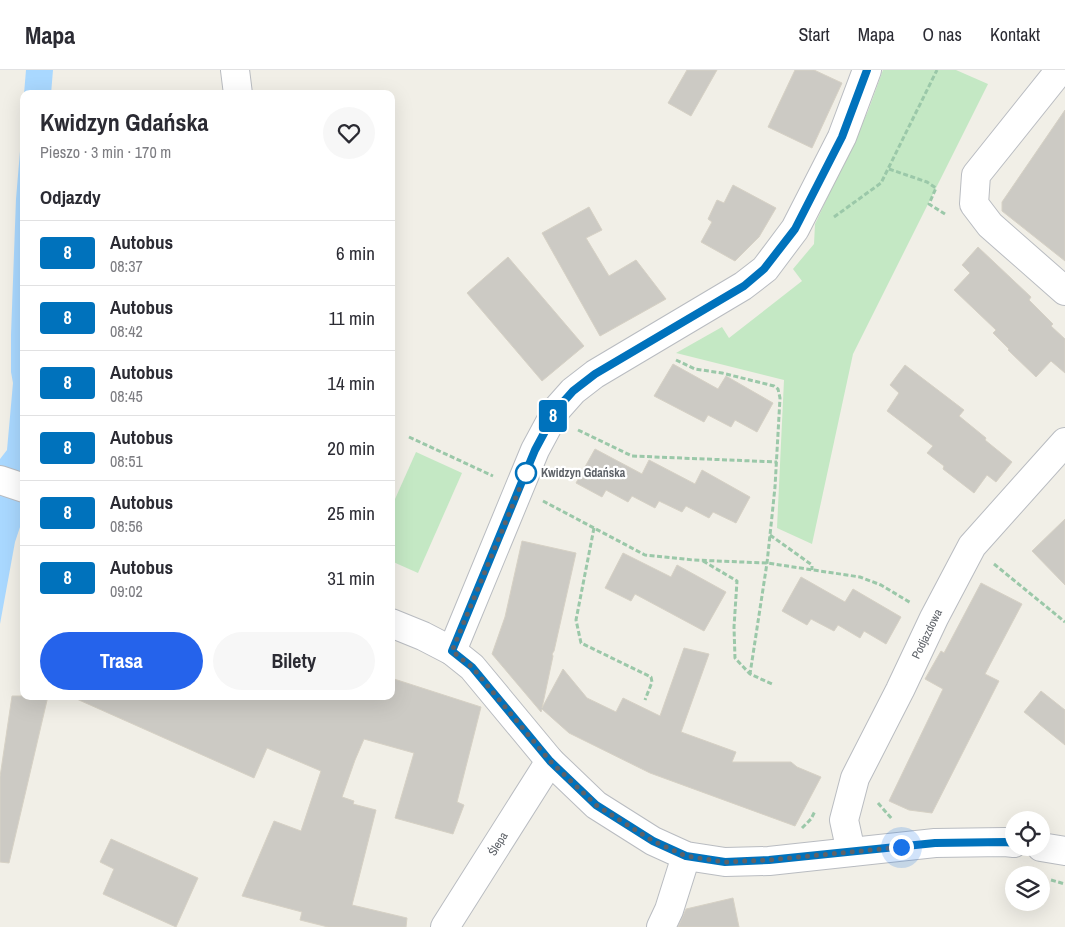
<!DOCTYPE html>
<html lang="pl">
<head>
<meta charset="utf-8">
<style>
  :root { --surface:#fff; --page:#f7f7f7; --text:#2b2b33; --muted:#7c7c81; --line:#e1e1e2; --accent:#2563eb }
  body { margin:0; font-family:"Archivo Narrow",sans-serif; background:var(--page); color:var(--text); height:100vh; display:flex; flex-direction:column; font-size:19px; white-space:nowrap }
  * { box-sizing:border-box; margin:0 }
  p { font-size:16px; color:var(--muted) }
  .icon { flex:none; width:28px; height:28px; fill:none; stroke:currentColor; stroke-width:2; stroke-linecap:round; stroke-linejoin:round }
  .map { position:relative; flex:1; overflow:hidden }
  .details { position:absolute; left:20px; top:20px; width:375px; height:610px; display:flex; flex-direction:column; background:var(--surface); border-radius:10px; box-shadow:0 5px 20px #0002 }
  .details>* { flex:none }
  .badge { padding:0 10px; border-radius:4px; font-size:18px; line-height:32px }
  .tools { position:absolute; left:1005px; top:741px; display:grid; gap:10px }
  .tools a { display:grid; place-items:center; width:45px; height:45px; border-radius:50%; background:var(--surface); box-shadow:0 5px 20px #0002; font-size:25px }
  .you { position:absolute; width:25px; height:25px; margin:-12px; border:4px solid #fff; border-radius:50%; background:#1a73e8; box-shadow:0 0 0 8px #1a73e833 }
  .map>.badge { position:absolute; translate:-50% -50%; box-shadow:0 0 0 2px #fff }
  h2 { padding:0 20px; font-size:19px; line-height:45px }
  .round { display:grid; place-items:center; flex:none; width:52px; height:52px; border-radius:26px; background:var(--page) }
  .summary { display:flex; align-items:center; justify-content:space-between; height:85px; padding:0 20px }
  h1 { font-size:24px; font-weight:700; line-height:38px }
  .primary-button { display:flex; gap:10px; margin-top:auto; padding:10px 20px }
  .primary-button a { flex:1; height:58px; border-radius:30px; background:var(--accent); color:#fff; font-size:20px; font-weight:700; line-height:58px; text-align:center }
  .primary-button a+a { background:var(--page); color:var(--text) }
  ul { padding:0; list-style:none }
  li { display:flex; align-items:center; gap:15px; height:65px; padding:0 20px; border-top:1px solid var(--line) }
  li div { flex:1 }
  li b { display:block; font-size:19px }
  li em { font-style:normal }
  li .badge { min-width:55px; font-weight:700; text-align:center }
  header { display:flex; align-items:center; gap:30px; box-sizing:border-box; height:70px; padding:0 25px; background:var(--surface); border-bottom:1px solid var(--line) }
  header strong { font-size:24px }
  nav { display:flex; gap:28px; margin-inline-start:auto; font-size:18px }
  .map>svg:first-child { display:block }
  .green { fill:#c4e8c4 }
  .water { fill:#a9d8ff }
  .building { fill:#cccac4; stroke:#d6d1c5 }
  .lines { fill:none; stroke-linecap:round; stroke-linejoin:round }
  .minor-casing { stroke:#b9bcc1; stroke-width:30 }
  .path { stroke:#9bc8a9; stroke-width:3; stroke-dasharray:5 2.5; stroke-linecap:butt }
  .minor { stroke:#fff; stroke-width:28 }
  .line-casing { stroke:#fff; stroke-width:11 }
  .line { stroke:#0072bc; stroke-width:8 }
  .walk { stroke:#5e6268; stroke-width:5; stroke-dasharray:0 9 }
  .stop-dot { fill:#fff; stroke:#0072bc; stroke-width:2.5 }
  .labels { text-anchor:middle; stroke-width:4.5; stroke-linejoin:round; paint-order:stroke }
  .stop-label { font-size:12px; font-weight:bold; fill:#5e6268; stroke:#fff; text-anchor:start }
  .street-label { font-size:12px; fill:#5e6268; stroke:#fff }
</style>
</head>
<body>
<header>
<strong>Mapa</strong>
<nav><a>Start</a><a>Mapa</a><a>O nas</a><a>Kontakt</a></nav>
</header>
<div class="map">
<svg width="1065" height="857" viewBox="0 0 1065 857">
  <rect width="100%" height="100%" fill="#f1efe7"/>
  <g class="green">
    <polygon points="883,0 956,0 988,14 853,284 812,474 777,458 784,310 676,283 722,257 729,268 802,211 793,199 814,174 815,154 868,41"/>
    <polygon points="416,382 462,403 418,503 391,491 391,438"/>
  </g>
  <g class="water">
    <polygon points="26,0 53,0 51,24 24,24"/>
    <polygon points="24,33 24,445 15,472 0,554 0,389 7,380 13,313 11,302 11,265 16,129"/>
  </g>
  <g class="building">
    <polygon points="687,0 717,0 691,46 668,33"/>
    <polygon points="795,0 814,0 842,13 812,78 768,57"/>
    <polygon points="1065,40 1065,191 1002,141 1002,132"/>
    <polygon points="733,115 776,138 759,167 735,191 701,172 712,152 708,149 717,130 724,133"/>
    <polygon points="589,137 602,160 586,168 609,206 636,190 666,229 600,266 542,163"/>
    <polygon points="978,177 1031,227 1029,230 1053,254 1051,256 1065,269 1065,303 1051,291 1036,307 1008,280 1009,279 993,263 996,260 954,220 970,203 962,195"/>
    <polygon points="508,187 584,276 542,311 467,223"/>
    <polygon points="673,294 718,319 726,306 773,333 757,362 735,350 731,357 708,345 704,352 654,326"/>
    <polygon points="905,295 964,340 959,346 986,368 985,370 1012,392 996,412 987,405 974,423 943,399 944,396 927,383 933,376 887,341 899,323 890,315"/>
    <polygon points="595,379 642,404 649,390 695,414 702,400 750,427 736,453 713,442 709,448 686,436 682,442 659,431 655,438 632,426 628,432 606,420 602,427 576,413"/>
    <polygon points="1065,449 1065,515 1032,481"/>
    <polygon points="522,471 576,483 554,581 552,584 553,586 542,638 563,599 587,628 616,642 623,628 660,646 684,578 709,584 681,662 736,682 732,692 791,692 797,697 821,707 795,756 650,703 569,663 542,639 541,642 492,584 505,547"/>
    <polygon points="623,483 671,507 677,495 726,522 704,561 635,524 631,531 605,518"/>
    <polygon points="801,507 845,532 853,519 901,547 886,574 864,561 860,568 838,555 834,561 811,549 807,555 782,541"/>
    <polygon points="981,513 1022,534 985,604 999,611 932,743 909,740 889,731 943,619 925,609 941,581 944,583"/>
    <polygon points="391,608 481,637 457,732 464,735 453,764 395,748 414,683 364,669 355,690 342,727 354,731 353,734 376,740 352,835 407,848 406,857 328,857 300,850 302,842 242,826 274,751 301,761 321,701 267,678 254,708 70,626 391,626"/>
    <polygon points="1041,621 1065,640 1065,675 1024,642"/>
    <polygon points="12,626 48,626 9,793 0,792 0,707"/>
    <polygon points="111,769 198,808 176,857 103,824 114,799 100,792"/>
    <polygon points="733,828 739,857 678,857 686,839"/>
  </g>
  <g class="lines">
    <defs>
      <g id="minor">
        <polyline points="235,0 238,24"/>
        <polyline points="1060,0 976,105 974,134 990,155 1065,221"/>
        <polyline points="0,410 24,418"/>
        <polyline points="391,553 423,566 452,581 472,597 550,691 596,735 653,771 686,786 725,792 769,791 935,773 1005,772 1014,773"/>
        <polyline points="452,581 535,380 557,339 573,321 595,304 743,216 765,199 795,159 842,67 867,0"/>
        <polyline points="1041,777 1065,781"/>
        <polyline points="851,782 844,750 855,708 900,620 934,548 972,476 1065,372"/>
        <polyline points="445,857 550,691"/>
        <polyline points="661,857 669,840 686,786"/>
      </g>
    </defs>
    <use href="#minor" class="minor-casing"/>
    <g class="path">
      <polyline points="889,99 927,112 936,118 929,134 945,144"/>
      <polyline points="834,147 881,113 937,0"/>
      <polyline points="676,290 695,299 722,303 774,316 778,319 780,328 775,417 770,465 767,493 750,604"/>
      <polyline points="578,360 632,386 777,392"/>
      <polyline points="409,367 493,406"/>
      <polyline points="543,431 645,485 693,490 767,493 860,507 881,515 911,533"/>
      <polyline points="594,458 576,550 581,573 651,607 652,612 645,630"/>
      <polyline points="770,465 812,495 812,500"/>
      <polyline points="703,491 737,511 734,557 735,588 750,604 772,614"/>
      <polyline points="994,494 1065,552"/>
      <polyline points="878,733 892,749"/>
      <polyline points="802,758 811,749 815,741"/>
      <polyline points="1051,810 1065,814"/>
    </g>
    <use href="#minor" class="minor"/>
  </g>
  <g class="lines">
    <defs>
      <polyline id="line" points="867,0 842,67 795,159 764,199 744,216 595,304 573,321 557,339 535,380 452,581 472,597 550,691 596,735 653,771 686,786 725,792 769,790 935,773 1005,772 1014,773"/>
    </defs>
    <use href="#line" class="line-casing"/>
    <use href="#line" class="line"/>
    <polyline class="walk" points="526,403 452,581 472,597 550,691 596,735 653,771 686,786 725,792 769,790 901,777"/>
  </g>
  <circle class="stop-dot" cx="526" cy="403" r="10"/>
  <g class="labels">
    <g class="stop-label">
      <text x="541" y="407">Kwidzyn Gdańska</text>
    </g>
    <g class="street-label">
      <text transform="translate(927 564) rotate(-64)" y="4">Podjazdowa</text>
      <text transform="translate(498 774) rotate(-58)" y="4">Ślepa</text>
    </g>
  </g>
</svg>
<div class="tools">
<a><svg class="icon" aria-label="locate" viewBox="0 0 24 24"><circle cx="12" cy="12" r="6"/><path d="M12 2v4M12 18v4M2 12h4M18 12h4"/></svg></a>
<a><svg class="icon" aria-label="layers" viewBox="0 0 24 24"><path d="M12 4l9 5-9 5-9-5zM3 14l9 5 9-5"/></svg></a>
</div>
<div class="you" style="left:901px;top:777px"></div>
<b class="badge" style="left:553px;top:346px;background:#0072bc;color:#fff">8</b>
<section class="details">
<div class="summary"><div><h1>Kwidzyn Gdańska</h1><p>Pieszo · 3 min · 170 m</p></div><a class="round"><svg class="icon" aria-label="heart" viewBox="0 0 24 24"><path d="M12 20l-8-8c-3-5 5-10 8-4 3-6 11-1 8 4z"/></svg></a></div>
<h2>Odjazdy</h2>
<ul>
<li><span class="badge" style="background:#0072bc;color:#fff">8</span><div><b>Autobus</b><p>08:37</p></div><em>6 min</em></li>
<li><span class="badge" style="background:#0072bc;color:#fff">8</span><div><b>Autobus</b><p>08:42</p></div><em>11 min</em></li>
<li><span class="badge" style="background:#0072bc;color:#fff">8</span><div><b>Autobus</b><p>08:45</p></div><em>14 min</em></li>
<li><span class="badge" style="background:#0072bc;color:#fff">8</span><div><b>Autobus</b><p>08:51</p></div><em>20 min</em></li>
<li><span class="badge" style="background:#0072bc;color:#fff">8</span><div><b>Autobus</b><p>08:56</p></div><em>25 min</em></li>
<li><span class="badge" style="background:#0072bc;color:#fff">8</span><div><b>Autobus</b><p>09:02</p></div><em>31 min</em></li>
</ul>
<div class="primary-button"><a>Trasa</a><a>Bilety</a></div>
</section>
</div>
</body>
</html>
